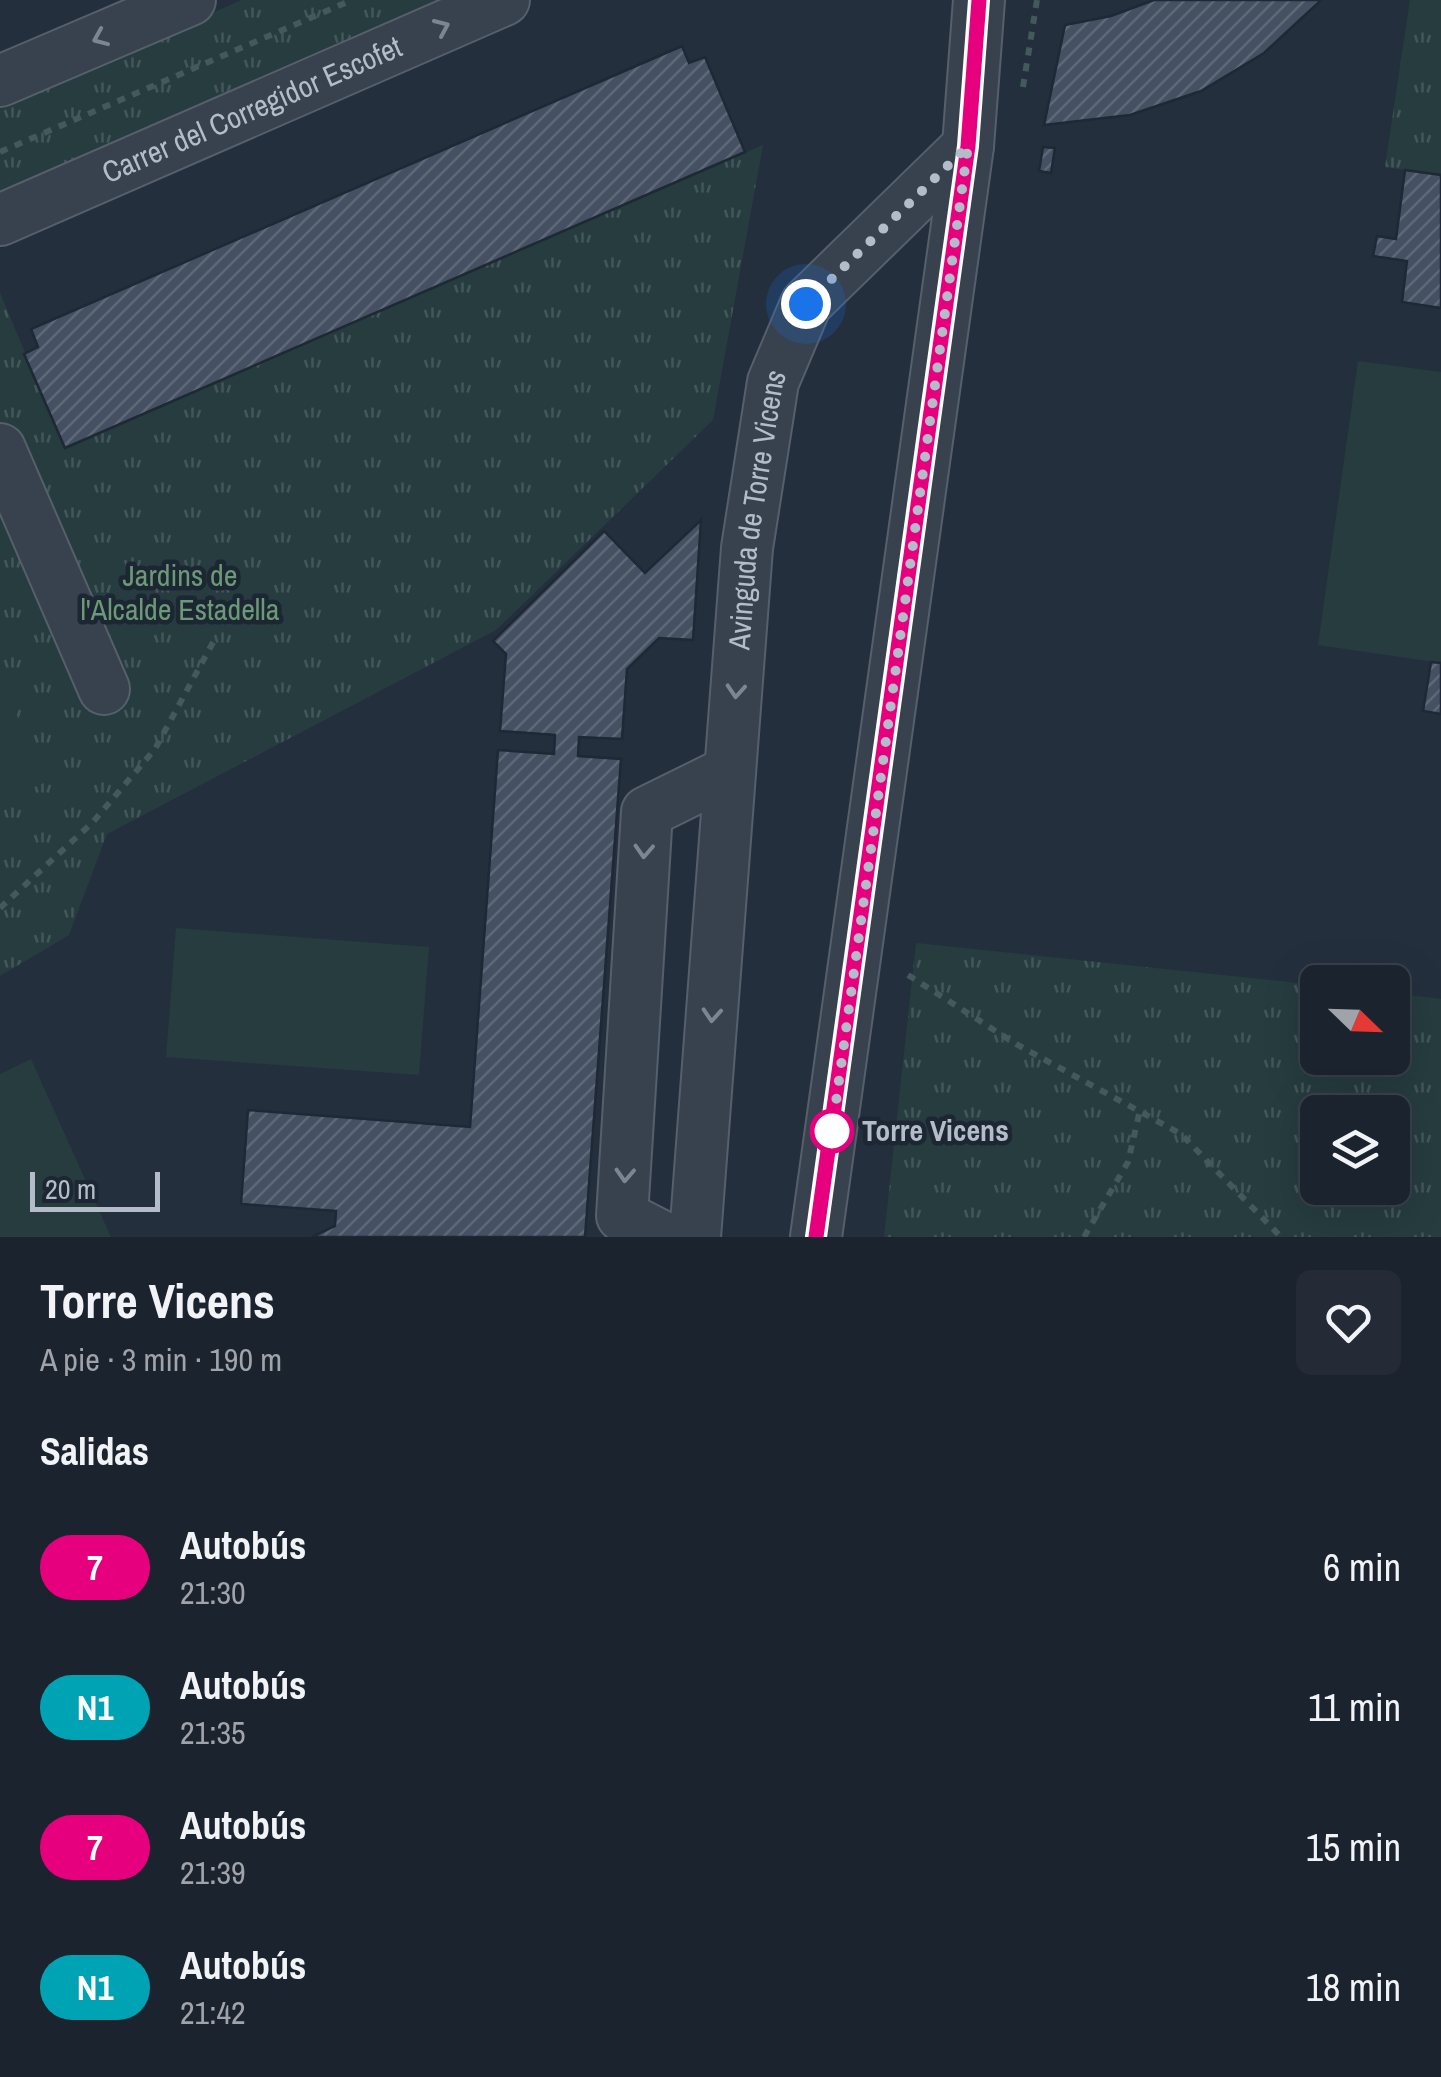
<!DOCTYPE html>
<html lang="es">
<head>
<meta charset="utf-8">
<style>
  :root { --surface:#1b232e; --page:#242b36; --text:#f1f3f6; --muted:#a0a4aa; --line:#39404a }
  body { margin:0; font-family:"Archivo Narrow",sans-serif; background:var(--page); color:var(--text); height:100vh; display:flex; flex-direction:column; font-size:38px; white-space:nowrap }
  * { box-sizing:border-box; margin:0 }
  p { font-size:32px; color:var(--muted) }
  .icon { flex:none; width:55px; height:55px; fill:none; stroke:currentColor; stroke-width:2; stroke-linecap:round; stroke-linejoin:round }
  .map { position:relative; height:1237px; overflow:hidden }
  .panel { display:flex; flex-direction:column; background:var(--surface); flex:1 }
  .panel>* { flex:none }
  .badge { padding:0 20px; border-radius:32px; font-size:35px; line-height:65px }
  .needle { width:65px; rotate:113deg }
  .fabs { position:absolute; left:1300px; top:965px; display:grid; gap:20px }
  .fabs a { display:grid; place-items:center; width:110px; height:110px; border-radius:15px; background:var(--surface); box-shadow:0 10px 40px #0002,0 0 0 2px var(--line); font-size:50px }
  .scale { position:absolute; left:30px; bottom:25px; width:130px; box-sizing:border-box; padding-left:10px; border:5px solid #b4bcc9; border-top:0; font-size:28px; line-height:35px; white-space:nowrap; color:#b4bcc9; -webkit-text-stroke:8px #1d2633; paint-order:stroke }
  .you { position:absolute; width:50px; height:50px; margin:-25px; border:8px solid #fff; border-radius:50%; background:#1a73e8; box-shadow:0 0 0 15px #1a73e833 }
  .map>.badge { position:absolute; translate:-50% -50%; box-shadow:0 0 0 5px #fff }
  h2 { padding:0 40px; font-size:38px; line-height:90px }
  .round { display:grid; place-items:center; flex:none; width:105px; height:105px; border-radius:15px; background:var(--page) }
  .overview { display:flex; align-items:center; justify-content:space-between; height:170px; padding:0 40px }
  h1 { font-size:48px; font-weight:700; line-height:75px }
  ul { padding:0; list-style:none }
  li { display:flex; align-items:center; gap:30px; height:140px; padding:0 40px }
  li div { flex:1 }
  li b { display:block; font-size:38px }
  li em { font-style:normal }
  li .badge { min-width:110px; font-weight:700; text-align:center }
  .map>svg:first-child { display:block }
  .grass { fill:url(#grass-tufts); fill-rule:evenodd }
  .pitch { fill:#263c3f }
  .building { fill:url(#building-hatch); stroke:#1f2835; stroke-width:2.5 }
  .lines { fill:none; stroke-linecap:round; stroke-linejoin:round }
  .minor-casing { stroke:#565f6c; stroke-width:54 }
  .path { stroke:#44595c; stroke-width:6; stroke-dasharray:8 8; stroke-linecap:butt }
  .minor { stroke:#38414e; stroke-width:50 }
  .oneway { stroke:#7c8592 }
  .line-casing { stroke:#fff; stroke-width:22 }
  .line { stroke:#e6007e; stroke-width:15 }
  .walk { stroke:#b4bcc9; stroke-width:10; stroke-dasharray:0 18 }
  .stop-dot { fill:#fff; stroke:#e6007e; stroke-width:5 }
  .labels { text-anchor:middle; stroke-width:9; stroke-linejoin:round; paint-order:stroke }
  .street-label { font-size:30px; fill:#b4bcc9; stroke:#1d2633 }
  .park-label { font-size:30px; fill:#6b9a76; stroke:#1d2633 }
  .stop-label { font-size:30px; font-weight:bold; fill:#b4bcc9; stroke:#1d2633; text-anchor:start }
</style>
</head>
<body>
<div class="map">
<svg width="1441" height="1237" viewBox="0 0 1441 1237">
  <defs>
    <pattern id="grass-tufts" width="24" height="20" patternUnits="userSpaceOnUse" patternTransform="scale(2.5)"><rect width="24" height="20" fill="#263c3f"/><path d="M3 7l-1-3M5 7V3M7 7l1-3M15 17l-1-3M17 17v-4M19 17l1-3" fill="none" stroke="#435659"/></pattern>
    <pattern id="building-hatch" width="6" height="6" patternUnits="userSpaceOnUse" patternTransform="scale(2.5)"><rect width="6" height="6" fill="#455162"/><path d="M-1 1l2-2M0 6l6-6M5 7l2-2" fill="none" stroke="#5d6877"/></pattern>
  </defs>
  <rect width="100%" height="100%" fill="#242f3e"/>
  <g class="grass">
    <polygon points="242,0 452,0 0,197 0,106"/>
    <polygon points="1410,0 1441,0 1441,175 1385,167"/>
    <polygon points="763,145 713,420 496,630 107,834 69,935 0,976 0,293 65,448"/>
    <path d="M916,943L1317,985L1318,1058H1392L1393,993L1441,999V1237H884ZM1392,1112V1188H1318V1112Z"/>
  </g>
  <g class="pitch">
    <polygon points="1358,361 1441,372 1441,663 1318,645"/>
    <polygon points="0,677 46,782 0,802"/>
    <polygon points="176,928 429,947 419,1075 166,1057"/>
    <polygon points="31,1059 111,1237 0,1237 0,1074"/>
  </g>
  <g class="building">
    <polygon points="1154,0 1321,0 1264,53 1201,91 1130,115 1044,125 1065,25 1111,16"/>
    <polygon points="682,46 689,63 705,57 745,152 65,448 24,354 38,347 31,329"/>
    <polygon points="1043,147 1055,148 1051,173 1039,171"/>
    <polygon points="1405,170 1441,175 1441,308 1402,302 1407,261 1373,256 1377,236 1396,239"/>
    <polygon points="701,520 693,640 659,638 627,669 622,739 579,737 578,756 621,759 585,1237 312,1237 335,1226 336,1211 241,1204 248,1110 470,1127 498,750 554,754 555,735 500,731 506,654 493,641 604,531 645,573"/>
    <polygon points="1431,662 1441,663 1441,714 1423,711"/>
  </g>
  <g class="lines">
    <defs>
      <g id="minor">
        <polyline points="0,81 190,0"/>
        <path id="s1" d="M0,220L504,0"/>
        <polyline points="0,449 104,689"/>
        <polyline points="663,1237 622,1216 647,812 730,771"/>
        <path id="s2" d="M695,1237L747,548L773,382L806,304L968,146"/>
        <polyline points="816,1237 968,146 979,0"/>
      </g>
    </defs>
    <use href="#minor" class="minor-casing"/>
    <g class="path">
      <polyline points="1023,87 1037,0"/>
      <polyline points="0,152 352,0"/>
      <polyline points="0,908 93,822 155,749 217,635"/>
      <polyline points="908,975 1016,1044 1181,1134 1281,1237"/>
      <polyline points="1084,1237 1128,1162 1140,1110"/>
    </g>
    <use href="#minor" class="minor"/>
  </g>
  <defs><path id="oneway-chevron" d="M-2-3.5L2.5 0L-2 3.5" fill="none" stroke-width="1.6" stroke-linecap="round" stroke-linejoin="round" transform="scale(2.5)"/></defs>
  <g class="oneway">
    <use href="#oneway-chevron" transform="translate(442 27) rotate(-24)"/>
    <use href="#oneway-chevron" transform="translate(100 38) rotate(157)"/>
    <use href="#oneway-chevron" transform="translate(736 691) rotate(94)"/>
    <use href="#oneway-chevron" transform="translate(644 851) rotate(93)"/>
    <use href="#oneway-chevron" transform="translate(712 1015) rotate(94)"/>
    <use href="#oneway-chevron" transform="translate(625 1175) rotate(93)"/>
  </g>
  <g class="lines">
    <defs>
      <polyline id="line" points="816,1237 968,146 979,0"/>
    </defs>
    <use href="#line" class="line-casing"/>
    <use href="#line" class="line"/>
    <polyline class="walk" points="806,304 968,146 832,1131"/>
  </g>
  <circle class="stop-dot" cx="832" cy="1131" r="20"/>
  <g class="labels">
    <g class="street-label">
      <text dy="10" stroke="none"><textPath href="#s1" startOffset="275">Carrer del Corregidor Escofet</textPath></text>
      <text dy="10" stroke="none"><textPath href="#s2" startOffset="730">Avinguda de Torre Vicens</textPath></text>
    </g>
    <g class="park-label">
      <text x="180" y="586">Jardins de<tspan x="180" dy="34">l'Alcalde Estadella</tspan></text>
    </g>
    <g class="stop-label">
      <text x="862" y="1141">Torre Vicens</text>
    </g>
  </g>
</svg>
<div class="fabs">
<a><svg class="needle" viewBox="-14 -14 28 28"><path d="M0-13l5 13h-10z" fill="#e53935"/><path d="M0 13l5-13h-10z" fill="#a0a4aa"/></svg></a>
<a><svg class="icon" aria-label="layers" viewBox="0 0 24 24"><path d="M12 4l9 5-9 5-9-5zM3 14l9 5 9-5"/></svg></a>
</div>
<div class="scale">20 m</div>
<div class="you" style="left:806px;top:304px"></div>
</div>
<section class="panel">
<div class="overview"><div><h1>Torre Vicens</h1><p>A pie · 3 min · 190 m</p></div><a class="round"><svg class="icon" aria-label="heart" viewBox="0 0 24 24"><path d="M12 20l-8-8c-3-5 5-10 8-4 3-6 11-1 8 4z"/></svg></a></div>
<h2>Salidas</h2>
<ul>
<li><span class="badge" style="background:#e6007e;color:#fff">7</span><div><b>Autobús</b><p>21:30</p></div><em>6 min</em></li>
<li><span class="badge" style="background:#00a3b4;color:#fff">N1</span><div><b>Autobús</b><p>21:35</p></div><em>11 min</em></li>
<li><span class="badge" style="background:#e6007e;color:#fff">7</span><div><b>Autobús</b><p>21:39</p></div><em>15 min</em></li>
<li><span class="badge" style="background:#00a3b4;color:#fff">N1</span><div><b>Autobús</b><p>21:42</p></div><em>18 min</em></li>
</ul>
</section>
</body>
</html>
